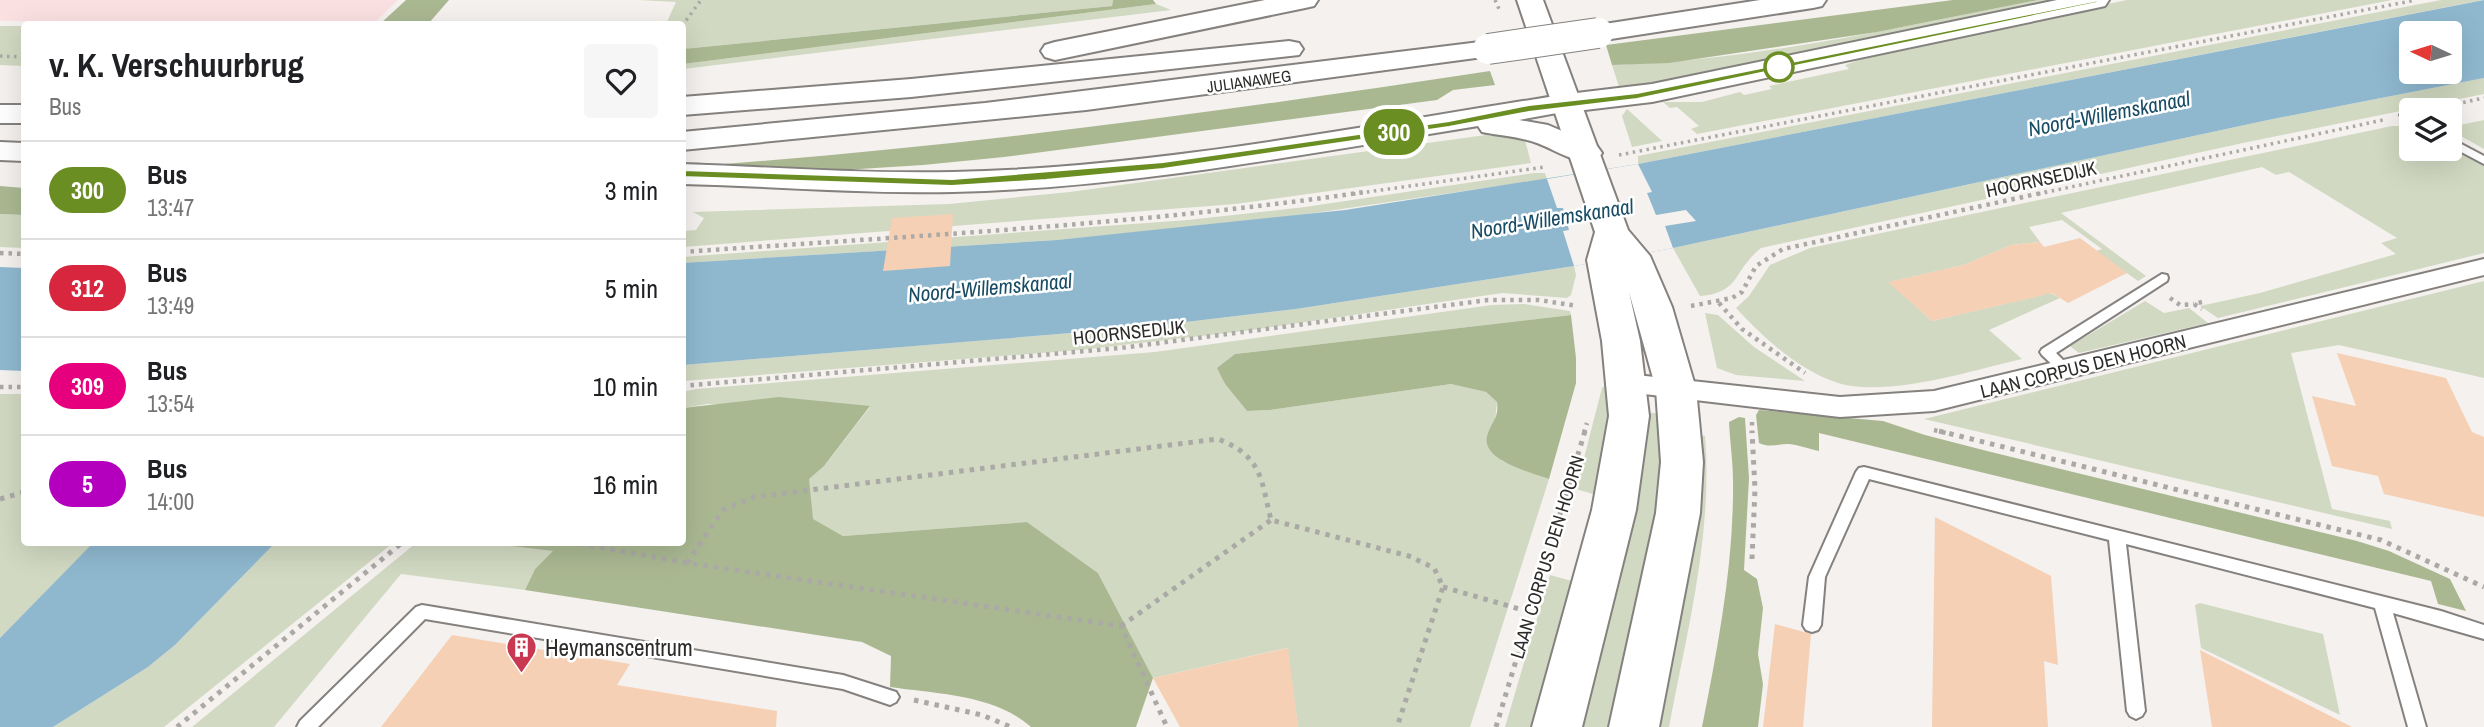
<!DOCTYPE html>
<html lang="en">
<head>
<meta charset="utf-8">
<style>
  :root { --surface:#fff; --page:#f6f6f6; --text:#202124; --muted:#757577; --line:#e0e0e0 }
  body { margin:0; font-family:"Archivo Narrow",sans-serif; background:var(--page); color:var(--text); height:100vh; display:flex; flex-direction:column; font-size:26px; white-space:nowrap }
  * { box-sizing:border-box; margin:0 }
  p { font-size:23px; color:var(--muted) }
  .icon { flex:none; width:38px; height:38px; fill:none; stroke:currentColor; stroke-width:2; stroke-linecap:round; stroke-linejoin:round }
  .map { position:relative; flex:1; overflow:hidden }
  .panel { position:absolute; left:21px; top:21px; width:665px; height:525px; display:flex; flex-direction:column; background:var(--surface); border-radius:7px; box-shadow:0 7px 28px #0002 }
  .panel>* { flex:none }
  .badge { padding:0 14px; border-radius:23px; font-size:24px; line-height:46px }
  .needle { width:46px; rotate:274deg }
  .fabs { position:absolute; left:2399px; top:21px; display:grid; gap:14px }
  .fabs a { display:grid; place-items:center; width:63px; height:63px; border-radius:7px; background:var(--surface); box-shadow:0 7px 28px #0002; font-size:35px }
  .map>.badge { position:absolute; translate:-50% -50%; box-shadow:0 0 0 4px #fff }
  .round { display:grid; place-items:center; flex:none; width:74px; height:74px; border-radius:7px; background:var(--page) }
  .head { display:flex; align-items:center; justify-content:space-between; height:119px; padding:0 28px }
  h1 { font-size:33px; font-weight:700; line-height:52px }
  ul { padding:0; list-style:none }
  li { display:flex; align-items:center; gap:21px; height:98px; padding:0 28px; border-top:2px solid var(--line) }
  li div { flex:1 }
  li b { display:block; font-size:26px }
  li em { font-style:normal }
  li .badge { min-width:77px; font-weight:700; text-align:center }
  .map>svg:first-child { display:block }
  .education { fill:#fbe0e2 }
  .green { fill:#d1d9c2 }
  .forest { fill:#aab892 }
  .water { fill:#8fb8cf; fill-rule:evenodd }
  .pier { fill:#f5f1ee }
  .building { fill:#f5d0b5 }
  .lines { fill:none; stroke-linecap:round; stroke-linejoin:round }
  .service-casing { stroke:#84817e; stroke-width:4 }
  .minor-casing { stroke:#84817e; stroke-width:4 }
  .secondary-casing { stroke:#84817e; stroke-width:4 }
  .trunk-casing { stroke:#84817e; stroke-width:4 }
  .motorway-casing { stroke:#84817e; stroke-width:4 }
  .path-far2 { stroke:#aba9a6; stroke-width:3.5; stroke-dasharray:2.5 4.5; stroke-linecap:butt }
  .path-far1 { stroke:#aba9a6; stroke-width:4.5; stroke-dasharray:3.5 5; stroke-linecap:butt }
  .path { stroke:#aba9a6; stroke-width:5; stroke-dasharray:4.5 6; stroke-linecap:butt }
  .service { fill:#fff; fill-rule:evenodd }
  .minor { fill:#fff; fill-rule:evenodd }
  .secondary { fill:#fff; fill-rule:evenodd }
  .trunk { fill:#fff; fill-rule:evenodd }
  .motorway { fill:#fff; fill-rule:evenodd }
  .trunk-bridge-casing { stroke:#84817e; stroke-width:32; stroke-linecap:butt }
  .trunk-bridge { stroke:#fff; stroke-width:30 }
  .line { fill:#6b8e23; stroke:#fff; stroke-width:2 }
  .stop-dot { fill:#fff; stroke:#6b8e23; stroke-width:3.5 }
  .labels { text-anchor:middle; stroke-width:5; stroke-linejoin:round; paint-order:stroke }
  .far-street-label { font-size:16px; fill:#2d2c2a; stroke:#fff }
  .street-label { font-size:19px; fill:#2d2c2a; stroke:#fff }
  .water-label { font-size:21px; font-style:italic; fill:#174c64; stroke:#fff }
  .near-poi-label { font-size:23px; fill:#2d2c2a; stroke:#fff; text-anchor:start }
</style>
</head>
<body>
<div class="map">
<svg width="2484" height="727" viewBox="0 0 2484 727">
  <rect width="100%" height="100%" fill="#f5f1ee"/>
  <polygon class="education" points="0,0 398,0 374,23 0,21"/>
  <g class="green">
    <polygon points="639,0 1113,0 1112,6 683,49 682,24 666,24 676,2"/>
    <path d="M2038,0H2069L1681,83L1620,90L1612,65C1753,61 1899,27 2038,0Z"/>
    <polygon points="2127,0 2392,0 1697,134 1691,129 1699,126 1677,107 1670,108 1663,102 1702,102 1740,92 1744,95 1772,89 1769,86 1849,69 1845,65 1895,48"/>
    <polygon points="2441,0 2483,0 1638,164 1638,156"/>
    <polygon points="1156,4 1171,10 683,69 683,64"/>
    <polygon points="0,26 24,26 24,66 0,65"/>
    <path d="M2484,78V94L2243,143L1761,248C1733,270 1741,293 1700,296L1673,248L2268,120Z"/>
    <polygon points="1627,109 1662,141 1632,147 1622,116"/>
    <polygon points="2484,120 2484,149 2450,130 2450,127"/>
    <path d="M2392,126H2411L2412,149H2450V146L2484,166V253L2218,318L2200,306L2260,293L2396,254L2381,243L2397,238L2289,172L2276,175L2262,167L2061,213L2146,276L2138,281L2096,251L2102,249L2062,220L2029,227L2040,242L2011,245L1964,265L1889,282L1932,321L2051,293L2060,298L1989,330L2022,359C1974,370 1886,398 1838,383C1798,370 1764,338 1736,308L1749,296L1770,265L1810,248Z"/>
    <polygon points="1486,135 1517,136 1525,140 1531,163 1235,204 683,247 683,231 696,230 704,218 693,212 949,204 1070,192"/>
    <polygon points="1534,173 1545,173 1547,179 1266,220 1057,240 683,263 682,257 1188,220 1305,207"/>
    <polygon points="0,214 24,215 24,248 0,247"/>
    <polygon points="1574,266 1576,275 1571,295 1567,298 1502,293 1244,331 1079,350 683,381 682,365 1144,327 1296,309"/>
    <polygon points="2484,281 2484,378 2339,345 2291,353 2332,509 2390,521 2392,529 1924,419"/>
    <polygon points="2145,301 2164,313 2189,308 2208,323 2079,353 2070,346"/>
    <polygon points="1524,304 1570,311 1571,315 1235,354 1218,368 1225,384 1247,411 1270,410 1451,384 1486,392 1497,402 1495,422 1487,435 1502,461 1549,479 1470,727 1298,727 1287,648 1153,678 1098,573 1027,522 843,536 812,519 808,479 824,466 870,407 707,404 683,408 682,392 696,389 1155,352 1492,305"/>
    <polygon points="1705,313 1718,315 1754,347 1805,381 1736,375 1717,368"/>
    <polygon points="1607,384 1612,387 1596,495 1576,489 1602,388"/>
    <polygon points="0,394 24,394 24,542 94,543 0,638"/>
    <polygon points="1647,412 1659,414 1660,476 1657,513 1610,727 1578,727"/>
    <path d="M1697,435L1705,436C1713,534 1687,631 1669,727H1658Z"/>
    <polygon points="275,543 393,543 164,727 53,727 148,667 175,645"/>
    <polygon points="416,543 485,543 554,551 535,569 525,590 401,574 274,727 192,727"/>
    <polygon points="1550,575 1572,581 1532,727 1505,727"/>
    <polygon points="2200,603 2323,634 2340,715 2201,648 2195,605"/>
  </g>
  <g class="forest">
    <polygon points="406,0 449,0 428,24 380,24"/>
    <polygon points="1113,0 1153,0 1156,4 683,64 683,49 1112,6"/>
    <polygon points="1953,0 2038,0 1877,32 1669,63 1612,65 1606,45"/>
    <path d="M1490,71L1495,85L1453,90L1437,100L1004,157L923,165L828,171L696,166C963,147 1226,111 1490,71Z"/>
    <polygon points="0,186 24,188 24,215 0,214"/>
    <path d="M1571,315L1576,358V383L1549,479C1531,472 1477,460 1488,433C1493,420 1499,417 1497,402L1486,392L1451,384L1270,410L1247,411L1225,384L1217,368L1235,354Z"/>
    <path d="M779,397L870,406L824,466L809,479L813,519L843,536L1027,522L1098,573L1153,678L1136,727H1031C994,694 936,694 890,687L891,656L862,642L525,590L535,569L553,551L485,543L682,542L683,408Z"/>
    <path d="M1759,410L1883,421L1925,435L1987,451L2357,541L2389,551L2450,579L2466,611L2438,604L2431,581L1819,433V451C1810,449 1799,445 1789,444C1777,444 1770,448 1759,443L1756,415Z"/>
    <path d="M1739,417L1745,418L1749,478L1744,570L1757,579L1763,608L1758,654L1763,684L1758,727H1702C1718,646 1734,564 1733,481C1733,462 1730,442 1729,422Z"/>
  </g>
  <g class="water">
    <path d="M2484,0V78L2268,120L1673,248L1574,266L1296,309L1144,327L683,365L682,263L1057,240L1345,210L1638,164ZM2412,33H2450V72H2412Z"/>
    <polygon points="0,267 24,268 24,371 0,370"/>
    <polygon points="94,542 275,543 175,645 148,667 53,727 0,727 0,638"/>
  </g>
  <polygon class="pier" points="1638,164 1652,192 1647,193 1656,215 1686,210 1696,221 1665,226 1673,248 1574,266 1563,231 1569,230 1563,208 1557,208 1547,179"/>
  <g class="building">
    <polygon points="953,214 950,266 883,271 892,218"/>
    <polygon points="2080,238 2127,273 2068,303 2052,293 1932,321 1888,282 1964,265 2011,245 2040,242 2044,247"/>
    <polygon points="2337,353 2446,378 2472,432 2484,437 2484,517 2384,494 2378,476 2332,466 2312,396 2356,406"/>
    <polygon points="1935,517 2051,576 2058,665 2044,661 2048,727 1932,727"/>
    <polygon points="1775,624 1811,634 1803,727 1763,727"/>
    <polygon points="452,635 630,664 617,685 777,711 776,727 381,727"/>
    <polygon points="1288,648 1298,727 1180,727 1153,678"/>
    <polygon points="2200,650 2352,727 2212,727"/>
  </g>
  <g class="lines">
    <defs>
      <g id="service">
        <polygon points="2406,112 2412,114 2412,122 2400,115"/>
        <polygon points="2450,138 2484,156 2484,164 2450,146"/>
        <polygon points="2162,274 2167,275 2168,278 2167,281 2056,353 2074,371 2072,374 2062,374 2042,355 2040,352 2042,349"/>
        <polygon points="1864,467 2441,611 2484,625 2484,639 2393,613 2426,727 2408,727 2375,608 2126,544 2145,711 2142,716 2136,719 2130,716 2127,711 2109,540 1869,479 1825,577 1821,625 1818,630 1812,632 1806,630 1803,625 1809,577 1856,472 1859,468"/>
        <polygon points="422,605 843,675 896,692 899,697 896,702 890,705 843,689 425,619 318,727 297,727 300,721 416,607"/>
      </g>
      <polygon id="minor" points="2484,259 2484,275 1934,411 1840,417 1627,392 1617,390 1613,383 1617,376 1627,374 1840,397 1934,391"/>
      <polygon id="secondary" points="1517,0 1543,0 1628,230 1650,256 1672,307 1696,389 1703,462 1700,513 1659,727 1609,727 1656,513 1661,462 1656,389 1629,292 1640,341 1649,416 1636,510 1582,727 1532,727 1592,510 1609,416 1602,341 1587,260 1595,232"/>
      <g id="trunk">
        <polygon points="1265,0 1318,0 1314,6 1305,8 1055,60 1045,57 1041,51 1045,45 1055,42"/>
        <polygon points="1760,0 1826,0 1822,6 1813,8 1598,41 1588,39 1584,33 1588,27 1598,25"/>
        <polygon points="1289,41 1299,43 1303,49 1299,55 911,97 682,115 682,97 911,79"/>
        <polygon points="1488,41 1498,43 1502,49 1498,55 1086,110 682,150 682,132 985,103"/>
        <path d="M1568,94L1579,97L1583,103L1579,109L1519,120L1548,125L1597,146L1602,153L1597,160C1572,166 1551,145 1527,140C1512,136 1497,135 1482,132L1478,126C1305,154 1129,188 953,192C863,194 772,186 682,184V164C772,167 863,174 953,172C1157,168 1366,125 1568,94Z"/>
        <rect x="0" y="105" width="24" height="18"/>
        <polygon points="0,142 24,143 24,161 0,160"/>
      </g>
      <polygon id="motorway" points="2057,0 2109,0 2105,6 2096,8 1652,102 1568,112 1557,109 1553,103 1557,97 1568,94 1652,84"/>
    </defs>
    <use href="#service" class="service-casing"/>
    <use href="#minor" class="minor-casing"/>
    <use href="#secondary" class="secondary-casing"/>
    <use href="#trunk" class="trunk-casing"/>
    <use href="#motorway" class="motorway-casing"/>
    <g class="path-far2">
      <polyline points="1495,0 1499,9"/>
      <polyline points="682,26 701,0"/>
      <polyline points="0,56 24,57"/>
      <polyline points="2429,110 2484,98"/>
      <polyline points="1619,155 2416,0"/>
      <polyline points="1353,194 1545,167"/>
      <polyline points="2038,194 2383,120"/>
    </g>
    <g class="path-far1">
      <path d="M682,252C910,236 1139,225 1365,192"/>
      <polyline points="0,253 24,254"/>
      <polyline points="2170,298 2180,305 2194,304"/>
      <polyline points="2202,302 2194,304 2202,309"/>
      <polyline points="1719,303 1742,329 1805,373"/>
      <polyline points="1691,306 1732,298 1742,292 1756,266 1783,249 2046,192"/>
      <polyline points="682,386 1121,348 1488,300 1539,300 1577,306"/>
      <polyline points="0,387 24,387"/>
      <polyline points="1752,422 1752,433"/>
      <polyline points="1934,430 1946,433"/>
      <polyline points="1584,433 1587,423"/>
    </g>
    <g class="path">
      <polyline points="1939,431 2381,540 2484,587"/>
      <polyline points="0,499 24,492"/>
      <polyline points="569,542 687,563 1121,626 1167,727"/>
      <polyline points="1752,559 1755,489 1752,431"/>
      <path d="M687,563L723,510L754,497L1218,439C1262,456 1261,479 1271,520L1409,556L1434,568L1443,587L1397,727"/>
      <polyline points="1443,587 1530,612"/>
      <polyline points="1121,626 1271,520"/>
      <polyline points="914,700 982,715 1011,727"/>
      <polyline points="177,727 403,542"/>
      <polyline points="1496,727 1585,431"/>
    </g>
    <use href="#service" class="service"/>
    <use href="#minor" class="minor"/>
    <use href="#secondary" class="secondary"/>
    <use href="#trunk" class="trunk"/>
    <use href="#motorway" class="motorway"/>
    <defs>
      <polyline id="trunk-bridge" points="1488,49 1598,33"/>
    </defs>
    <use href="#trunk-bridge" class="trunk-bridge-casing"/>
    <use href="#trunk-bridge" class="trunk-bridge"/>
  </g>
  <polygon class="line" points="2096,3 1637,99 1529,112 1449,127 1163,169 1046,180 952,186 682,177 677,174 682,170 952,179 1163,162 1449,121 1529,105 1637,93 2099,0 2099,2"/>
  <defs>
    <symbol id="building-pin" viewBox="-11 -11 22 30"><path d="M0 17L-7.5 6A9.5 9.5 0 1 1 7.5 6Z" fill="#c83851" stroke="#fff"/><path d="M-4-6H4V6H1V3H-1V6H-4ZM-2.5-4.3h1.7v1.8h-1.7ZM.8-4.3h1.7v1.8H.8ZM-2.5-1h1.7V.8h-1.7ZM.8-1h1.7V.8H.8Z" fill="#fff"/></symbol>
  </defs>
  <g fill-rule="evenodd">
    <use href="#building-pin" x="504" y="630" width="35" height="47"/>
  </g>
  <circle class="stop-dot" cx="1779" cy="67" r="14"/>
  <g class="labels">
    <g class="far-street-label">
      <text transform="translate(1249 81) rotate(-8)" y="6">JULIANAWEG</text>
    </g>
    <g class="street-label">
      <text transform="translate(2041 179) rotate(-12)" y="7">HOORNSEDIJK</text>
      <text transform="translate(1129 332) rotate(-6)" y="7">HOORNSEDIJK</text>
      <text transform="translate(2083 366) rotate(-14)" y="7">LAAN CORPUS DEN HOORN</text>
      <text transform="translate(1547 557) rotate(-73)" y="7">LAAN CORPUS DEN HOORN</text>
    </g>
    <g class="water-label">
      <text transform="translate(2109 114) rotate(-11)" y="7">Noord-Willemskanaal</text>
      <text transform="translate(1552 219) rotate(-9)" y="7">Noord-Willemskanaal</text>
      <text transform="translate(990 288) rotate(-5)" y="7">Noord-Willemskanaal</text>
    </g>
    <g class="near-poi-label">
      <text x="545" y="656">Heymanscentrum</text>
    </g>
  </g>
</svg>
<div class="fabs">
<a><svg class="needle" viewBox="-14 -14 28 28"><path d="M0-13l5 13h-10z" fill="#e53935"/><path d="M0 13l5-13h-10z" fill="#757577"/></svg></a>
<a><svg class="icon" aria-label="layers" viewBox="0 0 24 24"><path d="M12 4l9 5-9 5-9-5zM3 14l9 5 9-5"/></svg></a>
</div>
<b class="badge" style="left:1394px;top:132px;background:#6b8e23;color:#fff">300</b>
<section class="panel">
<div class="head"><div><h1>v. K. Verschuurbrug</h1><p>Bus</p></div><a class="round"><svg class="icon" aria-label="heart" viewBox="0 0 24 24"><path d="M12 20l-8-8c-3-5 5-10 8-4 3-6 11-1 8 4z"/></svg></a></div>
<ul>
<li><span class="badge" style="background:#6b8e23;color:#fff">300</span><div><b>Bus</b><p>13:47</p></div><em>3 min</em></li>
<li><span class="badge" style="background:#d7263d;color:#fff">312</span><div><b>Bus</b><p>13:49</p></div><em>5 min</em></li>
<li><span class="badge" style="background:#e6007e;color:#fff">309</span><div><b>Bus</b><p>13:54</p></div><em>10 min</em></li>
<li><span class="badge" style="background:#b400be;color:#fff">5</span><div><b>Bus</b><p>14:00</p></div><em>16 min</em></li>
</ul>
</section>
</div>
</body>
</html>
